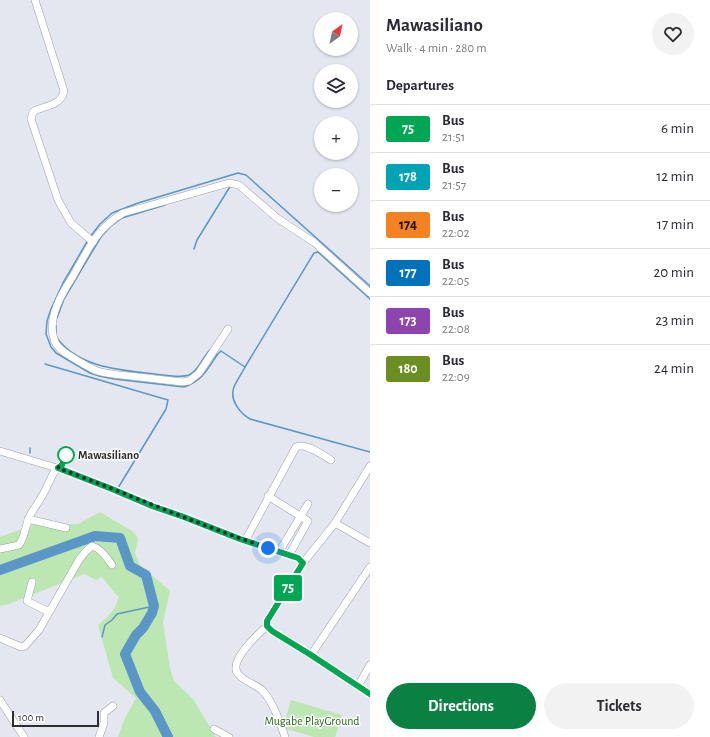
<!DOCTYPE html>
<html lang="en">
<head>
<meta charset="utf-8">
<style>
  :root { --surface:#fff; --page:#f2f2f3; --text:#2b2b33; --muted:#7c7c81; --line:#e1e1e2; --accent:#0b8043 }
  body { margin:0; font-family:"Alegreya Sans",sans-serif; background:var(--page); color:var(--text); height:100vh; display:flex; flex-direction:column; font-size:15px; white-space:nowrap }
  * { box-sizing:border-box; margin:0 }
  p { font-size:13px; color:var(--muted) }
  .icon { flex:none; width:22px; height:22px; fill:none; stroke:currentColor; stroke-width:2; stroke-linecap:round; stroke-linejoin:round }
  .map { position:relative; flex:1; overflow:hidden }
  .sheet { display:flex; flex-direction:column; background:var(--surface); width:340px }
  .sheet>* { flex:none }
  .badge { padding:0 8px; border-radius:3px; font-size:14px; line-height:26px }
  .needle { width:26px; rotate:33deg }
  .controls { position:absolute; left:314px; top:12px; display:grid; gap:8px }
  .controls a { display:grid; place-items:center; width:44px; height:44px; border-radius:50%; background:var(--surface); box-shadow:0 1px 3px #0004; font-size:20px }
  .scale { position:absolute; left:12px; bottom:10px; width:87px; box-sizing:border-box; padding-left:4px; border:2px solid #2d2e31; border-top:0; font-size:11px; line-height:14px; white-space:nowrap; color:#2d2e31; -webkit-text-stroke:3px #fff; paint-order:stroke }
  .you { position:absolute; width:20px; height:20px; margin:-10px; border:3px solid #fff; border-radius:50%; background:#1a73e8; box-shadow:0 0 0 6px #1a73e833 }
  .map>.badge { position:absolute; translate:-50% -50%; box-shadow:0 0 0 2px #fff }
  h2 { padding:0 16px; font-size:15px; line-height:36px }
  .round { display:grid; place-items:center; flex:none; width:42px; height:42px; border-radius:21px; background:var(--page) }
  .overview { display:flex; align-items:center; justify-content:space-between; height:68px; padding:0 16px }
  h1 { font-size:19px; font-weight:700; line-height:30px }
  .primary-button { display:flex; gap:8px; margin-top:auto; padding:8px 16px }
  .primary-button a { flex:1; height:46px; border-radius:24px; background:var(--accent); color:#fff; font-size:16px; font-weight:700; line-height:46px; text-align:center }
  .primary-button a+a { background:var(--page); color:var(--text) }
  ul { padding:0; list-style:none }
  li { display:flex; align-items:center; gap:12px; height:48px; padding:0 16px; border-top:1px solid var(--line) }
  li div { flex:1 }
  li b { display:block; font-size:15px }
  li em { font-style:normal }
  li .badge { min-width:44px; font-weight:700; text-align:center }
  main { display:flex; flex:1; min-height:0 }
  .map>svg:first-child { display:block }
  .green { fill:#bce7b3 }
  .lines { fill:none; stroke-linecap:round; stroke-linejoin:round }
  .stream { stroke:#5a97c6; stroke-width:1.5 }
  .river { stroke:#5a97c6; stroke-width:10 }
  .minor-casing { stroke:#9c9ea6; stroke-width:8 }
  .minor { stroke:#fff; stroke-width:7 }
  .line-casing { stroke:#fff; stroke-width:9 }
  .line { stroke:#00a651; stroke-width:6 }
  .walk { stroke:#2d2e31; stroke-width:4; stroke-dasharray:0 7.2 }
  .stop-dot { fill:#fff; stroke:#00a651; stroke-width:2 }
  .labels { text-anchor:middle; stroke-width:3; stroke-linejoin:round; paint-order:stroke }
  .stop-label { font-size:12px; font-weight:bold; fill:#2d2e31; stroke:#fff; text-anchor:start }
  .park-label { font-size:12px; fill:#29661b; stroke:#fff }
</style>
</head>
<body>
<main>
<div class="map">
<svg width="370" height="737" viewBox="0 0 370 737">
  <rect width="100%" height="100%" fill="#e4e7ef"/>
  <g class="green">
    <path d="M100,512L132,531L138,538L135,553L140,565L170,591L163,622L170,668L174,681L193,699L216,737H118L124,720L136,698L113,678L98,625C109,616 115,610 119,597L113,591L102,577L96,580L84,574L9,604L0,606V537L33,525L78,524Z"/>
    <polygon points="291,700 342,715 335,737 314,737 283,728"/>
  </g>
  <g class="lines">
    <g class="stream">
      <polyline points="90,237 100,224 112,213 138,203 238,173 246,175 370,286"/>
      <path d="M88,240L63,283L51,309L47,321L46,334L51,347L56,353L90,373L99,376L114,379L184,387C202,381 207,370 217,355"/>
      <polyline points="194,249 197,240 231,185"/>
      <polyline points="57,318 64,299 80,272 101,237 111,226 122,218 165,205"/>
      <polyline points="56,326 56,334"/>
      <path d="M57,338C79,368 121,370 155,374C163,375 181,378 189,375C199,371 203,356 210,350"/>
      <path d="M215,354L217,355L221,351L245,367C242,373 237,380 234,387C229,400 240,413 250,419L370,452"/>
      <polyline points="45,364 168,400 166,409 118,488"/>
      <polyline points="245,367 314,253 318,252 370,299"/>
      <polyline points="30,453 30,448"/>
      <polyline points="102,637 105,625 112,620 117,614 154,606"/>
    </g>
    <polyline class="river" points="0,570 95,536 120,538 130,566 146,575 154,606 152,613 143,628 136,635 125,654 140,692 155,711 168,737"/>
    <defs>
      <g id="minor">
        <path d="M35,0L64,91C62,104 47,106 36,110L33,112L31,119L58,200L71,223L93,242"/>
        <path d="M228,329L199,373L189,381L182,382C165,380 147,378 130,376C119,375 107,374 97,371C88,367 78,361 70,356C64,352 56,347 54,339C47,318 62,293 73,276C88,250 96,229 123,213L229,183L239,185L277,218L315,243L370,293"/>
        <polyline points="0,451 57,468 113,489 152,506 184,517 240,539 298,558 303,563"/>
        <polyline points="268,496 308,521 289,555"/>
        <polyline points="28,519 66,528"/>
        <polyline points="335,523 370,543"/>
        <path d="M245,541L296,447C305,442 323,455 331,460"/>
        <path d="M0,549L19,545C25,537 25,527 29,518C32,510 38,504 42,496C48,487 50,477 57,468"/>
        <polyline points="279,552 308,504"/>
        <polyline points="32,582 27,601 49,612"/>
        <polyline points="267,626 272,631 311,655 370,694"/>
        <path d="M0,638L21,647L25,646L39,630L79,560L86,551L92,546C102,549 106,557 112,565"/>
        <polyline points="311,655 370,567"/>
        <polyline points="358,686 370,665"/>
        <polyline points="0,700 18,728 24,737"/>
        <polyline points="214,729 229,737"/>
        <polyline points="99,737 104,723 104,713 113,706"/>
        <path d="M285,737C281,724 272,700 262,690C255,684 245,682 239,675C226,663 258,634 267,626V621L303,563L335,523L370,466"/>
      </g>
    </defs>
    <use href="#minor" class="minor-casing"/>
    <use href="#minor" class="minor"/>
  </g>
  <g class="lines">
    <defs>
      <polyline id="line" points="66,455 62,465 58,468 112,489 152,506 184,517 240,539 298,558 303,563 267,621 267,626 272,631 311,655 370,694"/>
    </defs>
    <use href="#line" class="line-casing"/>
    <use href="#line" class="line"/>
    <path class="walk" d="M66,455L58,468C128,494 197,524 268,548"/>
  </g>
  <circle class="stop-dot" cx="66" cy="455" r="8"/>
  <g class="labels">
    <g class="stop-label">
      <text x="78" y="459">Mawasiliano</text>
    </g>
    <g class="park-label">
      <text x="312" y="725">Mugabe PlayGround</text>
    </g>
  </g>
</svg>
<div class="controls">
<a><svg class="needle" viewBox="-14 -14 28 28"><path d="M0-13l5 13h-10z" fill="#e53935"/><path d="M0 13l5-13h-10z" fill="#7c7c81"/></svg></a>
<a><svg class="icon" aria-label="layers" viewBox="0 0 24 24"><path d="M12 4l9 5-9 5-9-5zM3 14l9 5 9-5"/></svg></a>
<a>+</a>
<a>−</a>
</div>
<div class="scale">100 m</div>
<div class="you" style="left:268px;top:548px"></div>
<b class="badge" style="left:288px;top:588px;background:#00a651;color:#fff">75</b>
</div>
<section class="sheet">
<div class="overview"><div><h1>Mawasiliano</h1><p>Walk · 4 min · 280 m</p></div><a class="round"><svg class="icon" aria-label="heart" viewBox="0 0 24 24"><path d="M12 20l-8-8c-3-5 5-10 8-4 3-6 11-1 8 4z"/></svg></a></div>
<h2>Departures</h2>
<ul>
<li><span class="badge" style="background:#00a651;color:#fff">75</span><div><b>Bus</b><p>21:51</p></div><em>6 min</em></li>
<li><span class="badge" style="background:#00a3b4;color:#fff">178</span><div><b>Bus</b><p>21:57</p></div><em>12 min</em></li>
<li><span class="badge" style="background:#f58220;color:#111">174</span><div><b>Bus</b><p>22:02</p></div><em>17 min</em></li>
<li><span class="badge" style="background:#0072bc;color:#fff">177</span><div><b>Bus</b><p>22:05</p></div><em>20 min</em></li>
<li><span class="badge" style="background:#8e44ad;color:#fff">173</span><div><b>Bus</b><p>22:08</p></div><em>23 min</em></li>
<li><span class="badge" style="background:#6b8e23;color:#fff">180</span><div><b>Bus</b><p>22:09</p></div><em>24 min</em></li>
</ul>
<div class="primary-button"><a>Directions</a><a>Tickets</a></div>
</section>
</main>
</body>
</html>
